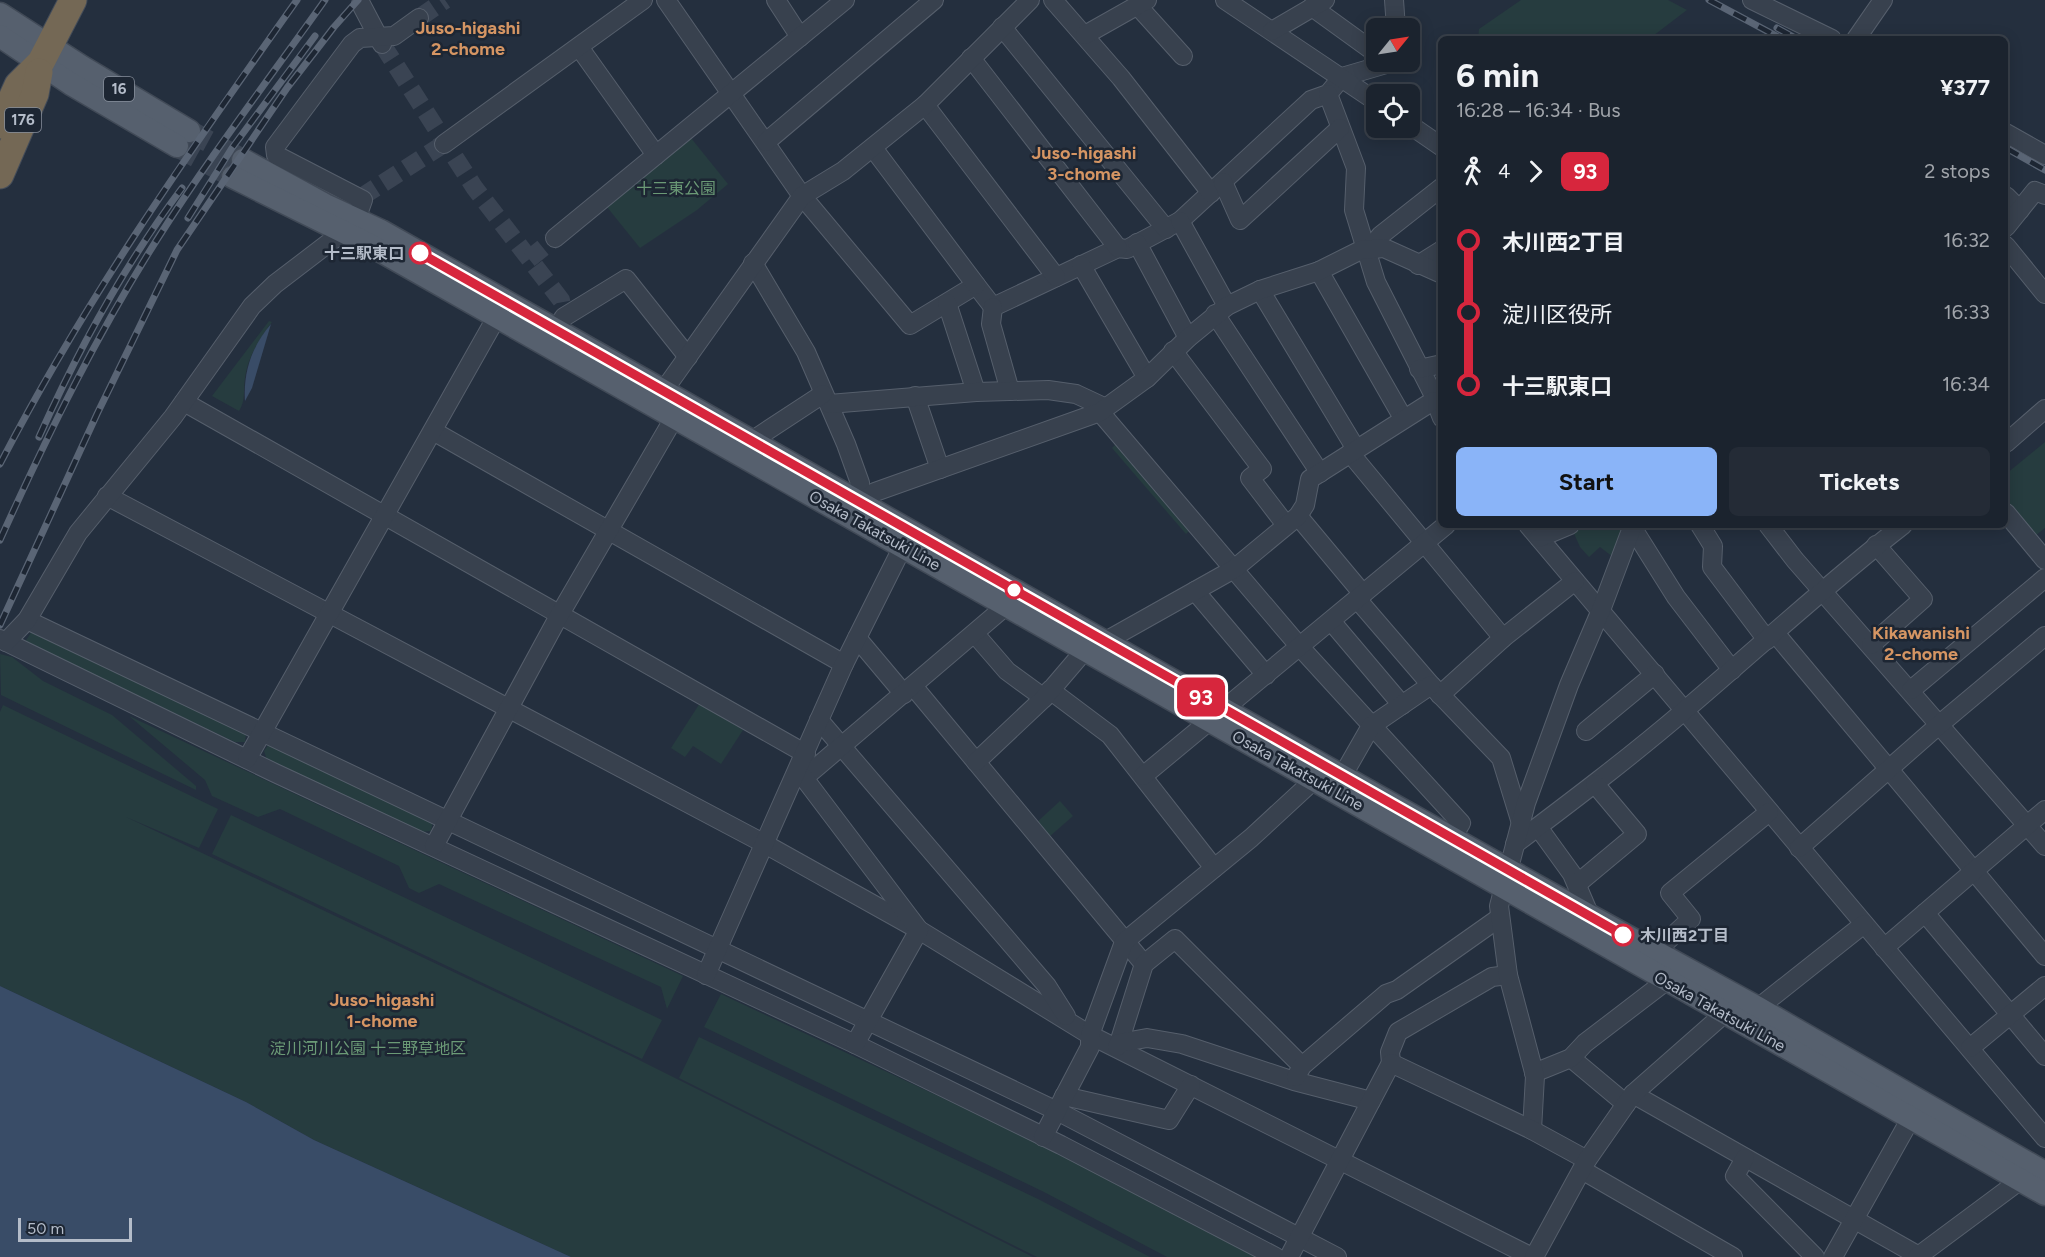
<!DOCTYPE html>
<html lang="en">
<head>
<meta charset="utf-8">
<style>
  :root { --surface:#1b232e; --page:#242b36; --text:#f1f3f6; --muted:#a0a4aa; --line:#39404a; --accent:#8ab4f8 }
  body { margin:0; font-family:Figtree,"Noto Sans JP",sans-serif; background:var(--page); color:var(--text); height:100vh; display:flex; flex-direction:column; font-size:22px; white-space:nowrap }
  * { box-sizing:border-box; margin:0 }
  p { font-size:20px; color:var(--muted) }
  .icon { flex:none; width:33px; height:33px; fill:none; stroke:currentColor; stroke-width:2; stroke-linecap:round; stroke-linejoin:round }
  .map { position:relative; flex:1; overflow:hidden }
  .drawer { position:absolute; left:1438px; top:36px; width:570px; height:492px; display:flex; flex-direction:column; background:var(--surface); border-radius:9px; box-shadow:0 3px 15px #0003,0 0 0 2px var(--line) }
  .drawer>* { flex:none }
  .badge { padding:0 12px; border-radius:9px; font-size:21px; line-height:39px }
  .needle { width:39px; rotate:60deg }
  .buttons { position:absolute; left:1366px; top:18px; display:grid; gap:12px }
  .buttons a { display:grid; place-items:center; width:54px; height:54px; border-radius:9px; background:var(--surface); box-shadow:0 3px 15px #0003,0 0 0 2px var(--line); font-size:30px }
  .scale { position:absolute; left:18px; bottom:15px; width:114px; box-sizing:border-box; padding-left:6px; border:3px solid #b4bcc9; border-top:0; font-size:16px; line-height:21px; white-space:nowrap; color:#b4bcc9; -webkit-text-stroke:4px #1d2633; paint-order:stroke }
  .map>.badge { position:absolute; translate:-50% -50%; box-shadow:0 0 0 3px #fff }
  .legs { display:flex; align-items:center; gap:9px; height:66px; padding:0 18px; font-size:20px }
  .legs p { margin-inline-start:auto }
  .head { display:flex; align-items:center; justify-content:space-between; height:102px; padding:0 18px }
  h1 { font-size:33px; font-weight:700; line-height:45px }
  .action { display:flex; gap:12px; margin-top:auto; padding:12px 18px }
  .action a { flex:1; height:69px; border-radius:9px; background:var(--accent); color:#111; font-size:24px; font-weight:700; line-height:69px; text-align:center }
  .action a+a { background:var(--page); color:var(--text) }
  ul { padding:0 18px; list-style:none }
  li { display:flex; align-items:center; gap:21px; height:72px; font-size:22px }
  li i { display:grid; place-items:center; width:9px; height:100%; margin:0 8px; background:currentColor }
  li i::after { content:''; width:15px; height:15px; margin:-8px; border:4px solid; border-radius:50%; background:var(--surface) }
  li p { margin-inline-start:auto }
  li:first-child i { background:linear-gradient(#0000 50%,currentColor 0) }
  li:last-child i { background:linear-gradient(currentColor 50%,#0000 0) }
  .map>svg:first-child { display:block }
  .green { fill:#263c3f }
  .water { fill:#394c67 }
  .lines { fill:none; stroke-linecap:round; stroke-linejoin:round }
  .minor-tunnel { stroke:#3a4453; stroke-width:18; stroke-dasharray:18 9; stroke-linecap:butt }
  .major-tunnel { stroke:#3a4453; stroke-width:22; stroke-dasharray:22 11; stroke-linecap:butt }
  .minor-casing { stroke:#565f6c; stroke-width:20 }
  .major-casing { stroke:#414a57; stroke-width:25 }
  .highway-casing { stroke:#434c59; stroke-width:29 }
  .minor { stroke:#38414e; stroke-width:18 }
  .major { stroke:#56606e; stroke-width:22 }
  .highway { stroke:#746855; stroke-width:27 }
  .rail-casing { stroke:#5a6575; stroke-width:7 }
  .rail { stroke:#1d2633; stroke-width:4.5; stroke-dasharray:14; stroke-linecap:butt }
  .line-1-casing { stroke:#fff; stroke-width:14 }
  .line-1 { stroke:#d7263d; stroke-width:9 }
  .stop-1-dot { fill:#fff; stroke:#d7263d; stroke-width:3 }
  .labels { text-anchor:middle; stroke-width:5; stroke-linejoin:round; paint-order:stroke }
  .shield { fill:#1d2633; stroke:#878f9c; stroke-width:1.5 }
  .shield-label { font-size:15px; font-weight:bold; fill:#b4bcc9 }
  .park-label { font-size:16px; fill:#6b9a76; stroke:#1d2633 }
  .stop-label { font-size:16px; font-weight:bold; fill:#b4bcc9; stroke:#1d2633; text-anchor:end }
  .street-label { font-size:16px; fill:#b4bcc9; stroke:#1d2633 }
  .neighbourhood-label { font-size:18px; font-weight:bold; fill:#d59563; stroke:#1d2633 }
</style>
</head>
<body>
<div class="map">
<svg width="2045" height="1257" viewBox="0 0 2045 1257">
  <rect width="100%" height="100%" fill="#242f3e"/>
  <g class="green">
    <polygon points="1521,0 1668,0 1687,10 1649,39 1478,39 1479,29"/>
    <polygon points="691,138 728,184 697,210 640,248 607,207"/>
    <path d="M269,321L272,322C259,340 248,356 245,378C243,391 246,400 239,411L212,396Z"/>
    <polygon points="2045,442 2045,528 2035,536 2006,502 2006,474"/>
    <polygon points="1117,443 1191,529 1186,534 1112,448"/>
    <polygon points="1582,525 1626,525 1613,557 1600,547 1589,557 1580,547 1572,529"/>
    <polygon points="34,628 246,733 245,742 235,742 25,642"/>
    <polygon points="0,654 12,657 43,681 112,715 196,786 196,790 1,695"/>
    <polygon points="700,703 743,730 721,764 693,746 685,757 671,748"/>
    <polygon points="3,705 218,809 199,848 126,817 629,1055 1033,1257 571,1257 314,1140 246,1102 0,986 0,712"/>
    <polygon points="129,716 683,976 667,1009 661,987 439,884 419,893 409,888 399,866 280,809 258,817 212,796 205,780"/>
    <polygon points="269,744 433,821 431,831 420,832 267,760 264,751"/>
    <polygon points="1060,801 1073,816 1049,837 1036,823"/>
    <polygon points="231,815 662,1020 642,1059 212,854"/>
    <polygon points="721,994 1055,1151 1257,1257 1167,1257 1044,1192 704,1027"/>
    <polygon points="699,1037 1038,1199 1150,1257 1037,1257 679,1078"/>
  </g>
  <g class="water">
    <path d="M271,324L252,388L245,401C243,372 252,346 271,324Z"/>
    <polygon points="0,986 246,1102 314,1140 571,1257 0,1257"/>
  </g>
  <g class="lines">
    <g class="minor-tunnel">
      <polyline points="419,18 445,0"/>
      <polyline points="382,44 474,187 561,300 564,317"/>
      <polyline points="363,200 366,194 444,144"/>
      <polyline points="529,259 555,238"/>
    </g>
    <g class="major-tunnel">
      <polyline points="189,131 243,160"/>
      <polyline points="177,146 233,177"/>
    </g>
    <defs>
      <g id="minor">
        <polyline points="666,0 802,196 910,325 976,285 993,307 1118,248 1127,249 1180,221 1311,100 1328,94 1342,77 1393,62"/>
        <polyline points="776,0 800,37"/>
        <polyline points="1053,0 1121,78 1211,193"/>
        <polyline points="1225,0 1377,102"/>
        <polyline points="1394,0 1396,28"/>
        <polyline points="1752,0 1832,39"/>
        <polyline points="361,4 382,44"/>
        <polyline points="1137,5 1183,56"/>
        <polyline points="1312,7 1377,54"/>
        <polyline points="1002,27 1166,229"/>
        <polyline points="1272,31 1325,0"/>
        <polyline points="1085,35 1147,0"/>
        <polyline points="1856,39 1883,0"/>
        <polyline points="579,47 656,155"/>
        <polyline points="971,58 1118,248"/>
        <polyline points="1328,94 1356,168 1354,210 1376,282 1432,392 1442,418"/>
        <polyline points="925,105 1056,277"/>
        <polyline points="1410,125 1442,147"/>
        <polyline points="2006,133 2045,155"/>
        <polyline points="766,142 934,0"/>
        <polyline points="444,144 643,0"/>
        <polyline points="873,148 976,285"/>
        <polyline points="1223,182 1240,220 1340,128"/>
        <polyline points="2006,196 2020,210"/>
        <polyline points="1180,221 1227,306"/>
        <polyline points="2006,227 2035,191 2045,195"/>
        <polyline points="555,238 845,0"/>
        <polyline points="1137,243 1188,338"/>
        <polyline points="2006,246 2045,294"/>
        <polyline points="1371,247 1381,235 1442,187"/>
        <polyline points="753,263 806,352 846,444 860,483 862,502"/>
        <polyline points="1081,265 1147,378"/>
        <polyline points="1418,265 1442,250"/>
        <polyline points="1319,271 1403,418"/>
        <polyline points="1260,290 1356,449"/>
        <polyline points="947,303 976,392"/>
        <polyline points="993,307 991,324 1010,391"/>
        <polyline points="1215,314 1320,473"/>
        <polyline points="556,330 564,317 626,279 688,357"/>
        <polyline points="1173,351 1262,469 1250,478 1286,525"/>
        <polyline points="1419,369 1442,364"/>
        <polyline points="915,396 940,469"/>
        <polyline points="184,402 806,754"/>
        <polyline points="829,404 976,392 1048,390 1076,394 1106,408"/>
        <polyline points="1100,412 1300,647 1461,823 1452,838"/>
        <polyline points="433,431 844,664"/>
        <polyline points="753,440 823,394"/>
        <polyline points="2006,443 2045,409"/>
        <polyline points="1350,453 1503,638"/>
        <polyline points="107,496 765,844 919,930 1090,1035 1532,1257"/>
        <polyline points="2006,513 2045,560"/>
        <polyline points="855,514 862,502 875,492 1100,412 1147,378 1188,338 1227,306 1260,290 1319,271 1361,250 1384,248 1442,274"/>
        <polyline points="1298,516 1363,594"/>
        <polyline points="1528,525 2045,1138"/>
        <polyline points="1700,525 1713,546 1712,567 1767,640"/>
        <polyline points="1768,525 1795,560 2045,846"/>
        <polyline points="1632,527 1676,597 1732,670"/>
        <polyline points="1539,538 1570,525"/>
        <polyline points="1195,591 1266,675"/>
        <polyline points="1357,599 1431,685 1501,758 1521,823"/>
        <polyline points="27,620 1057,1111 1337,1257"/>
        <polyline points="1331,621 1402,705"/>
        <polyline points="1775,633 2045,956"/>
        <polyline points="975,634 1007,671 1044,698"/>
        <polyline points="857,638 904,694"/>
        <polyline points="0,639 275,773 855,1044 1061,1145 1276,1257"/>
        <polyline points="6,642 27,620 78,533 173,417 252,306 275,284 347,229 357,217 363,200 276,155 275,147 352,44 360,38 394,36 419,18"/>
        <polyline points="1104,642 1234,569 1298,516 1305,505 1310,479 1433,401"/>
        <polyline points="1871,645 1923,599 1876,545"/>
        <polyline points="913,686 1144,964"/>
        <polyline points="1050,690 1110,735 1214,868"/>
        <polyline points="1911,690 2045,578"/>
        <polyline points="1440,695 1503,638 1575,581"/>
        <polyline points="819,720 1047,986 1066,1016"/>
        <polyline points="1586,731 1655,674"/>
        <polyline points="247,759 496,318"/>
        <polyline points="976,762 1044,698 1085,650"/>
        <polyline points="797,775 804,778 1007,605"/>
        <polyline points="1343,775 1371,726 1431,685"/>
        <polyline points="1143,776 1446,525"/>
        <polyline points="804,778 919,930 855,1044"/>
        <polyline points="1538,827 1572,874 1590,916"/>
        <path d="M1515,844C1572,801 1629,758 1684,711C1757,649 1827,584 1903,525"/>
        <polyline points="434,846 560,614 674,418 664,390 802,196 843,171 925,105 1030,0"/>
        <polyline points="1799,848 1940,724 2045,636"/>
        <polyline points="1577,884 1637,834 1595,784"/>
        <polyline points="1925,913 2045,1056"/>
        <polyline points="1884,948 2045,810"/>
        <polyline points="1655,952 1691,919 1670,893 1769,812"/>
        <polyline points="706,975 844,664 909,534"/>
        <polyline points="1119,1043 1144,964 1175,939 1302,1066"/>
        <polyline points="1117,1047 1119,1043 1147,1038 1182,1044 1294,1081 1371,1101"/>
        <polyline points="1970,1048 2045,986"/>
        <polyline points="1571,1058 1626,1104"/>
        <polyline points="1391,1063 1390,1052 1398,1032 1492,977 1508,975"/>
        <polyline points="1534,1073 1571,1058 1585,1043 1666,981"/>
        <polyline points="1296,1077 1302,1066 1386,994 1397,990 1499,918"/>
        <polyline points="1633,1094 1919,1256"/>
        <polyline points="1064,1096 1169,1120 1191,1085"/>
        <polyline points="1532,1130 1535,1076 1508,975 1499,906 1526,803 1569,685 1601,610 1633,525"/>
        <polyline points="1043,1137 1090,1047 1090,1035 1124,942 1251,838 1315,779"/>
        <polyline points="1745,1158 1735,1176 1815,1257"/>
        <polyline points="1582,1170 1733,1257"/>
        <polyline points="1289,1257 1391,1063 1532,1130 1587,1160"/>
        <polyline points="1534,1257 1587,1160 1633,1094 1725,1013 1758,1008 1864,924"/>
        <polyline points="1833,1257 1911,1118"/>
        <polyline points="1917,1257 2030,1173"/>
      </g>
      <g id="major">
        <polyline points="0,14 82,67 189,131"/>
        <polyline points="0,36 71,84 177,146"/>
        <polyline points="243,160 325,205 381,231 556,330 1200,696 1590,916 1758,1008 2045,1173"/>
        <polyline points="233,177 372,246 2045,1194"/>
      </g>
      <g id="highway">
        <polyline points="0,125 18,85 41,62 73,0"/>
        <polyline points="0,175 35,94 39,72"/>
      </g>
    </defs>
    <use href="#minor" class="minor-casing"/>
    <use href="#major" class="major-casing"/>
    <use href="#highway" class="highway-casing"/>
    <use href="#minor" class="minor"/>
    <use href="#major" class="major"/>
    <use href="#highway" class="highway"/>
    <defs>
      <g id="rail">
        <polyline points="1709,0 1782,39"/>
        <polyline points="1777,28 1797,39"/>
        <polyline points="2006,148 2045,170"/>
        <polyline points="188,218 232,148 315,36"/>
        <path d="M39,437C78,350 125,264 182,188"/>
        <path d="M0,464C86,298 189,152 297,0"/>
        <path d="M0,540C47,436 97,334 158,238C210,156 269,79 325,0"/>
        <polyline points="0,625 97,414 177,250 287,88 334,27 358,0"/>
      </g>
    </defs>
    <use href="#rail" class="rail-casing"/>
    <use href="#rail" class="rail"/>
  </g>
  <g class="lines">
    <defs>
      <polyline id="line-1" points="420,253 1623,935"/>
    </defs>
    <use href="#line-1" class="line-1-casing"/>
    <use href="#line-1" class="line-1"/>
  </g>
  <g class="stop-1-dot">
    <circle cx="420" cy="253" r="10"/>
    <circle cx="1014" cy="590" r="8"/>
    <circle cx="1623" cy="935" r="10"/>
  </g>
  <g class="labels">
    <g class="shield">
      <rect x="104" y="77" width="30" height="24" rx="4.5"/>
      <rect x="5" y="108" width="36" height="24" rx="4.5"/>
    </g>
    <g class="shield-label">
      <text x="119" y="94">16</text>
      <text x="23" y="125">176</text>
    </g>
    <g class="park-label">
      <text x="676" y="194">十三東公園</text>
      <text x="368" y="1054">淀川河川公園 十三野草地区</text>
    </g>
    <g class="stop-label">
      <text x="404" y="259">十三駅東口</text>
      <text x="1640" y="941" text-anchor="start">木川西2丁目</text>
    </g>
    <g class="street-label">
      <text transform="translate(875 530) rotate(29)" y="6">Osaka Takatsuki Line</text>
      <text transform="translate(1298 770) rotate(29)" y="6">Osaka Takatsuki Line</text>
      <text transform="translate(1720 1011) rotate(29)" y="6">Osaka Takatsuki Line</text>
    </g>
    <g class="neighbourhood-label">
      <text x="468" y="34">Juso-higashi<tspan x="468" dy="21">2-chome</tspan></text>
      <text x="1084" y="159">Juso-higashi<tspan x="1084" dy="21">3-chome</tspan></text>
      <text x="1921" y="639">Kikawanishi<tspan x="1921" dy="21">2-chome</tspan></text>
      <text x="382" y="1006">Juso-higashi<tspan x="382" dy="21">1-chome</tspan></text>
    </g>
  </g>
</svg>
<div class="buttons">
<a><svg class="needle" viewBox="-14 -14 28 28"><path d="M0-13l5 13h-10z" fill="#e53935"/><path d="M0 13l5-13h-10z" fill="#a0a4aa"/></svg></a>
<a><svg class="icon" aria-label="locate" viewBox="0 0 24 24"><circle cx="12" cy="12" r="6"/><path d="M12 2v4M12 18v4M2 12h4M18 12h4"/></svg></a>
</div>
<div class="scale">50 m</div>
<b class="badge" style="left:1201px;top:697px;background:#d7263d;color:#fff">93</b>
<section class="drawer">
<div class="head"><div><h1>6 min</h1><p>16:28 – 16:34 · Bus</p></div><b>¥377</b></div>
<div class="legs"><svg class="icon" aria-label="walk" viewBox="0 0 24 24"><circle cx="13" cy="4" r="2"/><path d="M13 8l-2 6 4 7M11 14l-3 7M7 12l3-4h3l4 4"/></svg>4<svg class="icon" aria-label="forward" viewBox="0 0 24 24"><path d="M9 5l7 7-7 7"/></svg><b class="badge" style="background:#d7263d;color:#fff">93</b><p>2 stops</p></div>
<ul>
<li><i style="color:#d7263d"></i><b>木川西2丁目</b><p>16:32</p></li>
<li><i style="color:#d7263d"></i><span>淀川区役所</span><p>16:33</p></li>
<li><i style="color:#d7263d"></i><b>十三駅東口</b><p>16:34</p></li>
</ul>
<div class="action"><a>Start</a><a>Tickets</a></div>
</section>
</div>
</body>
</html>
